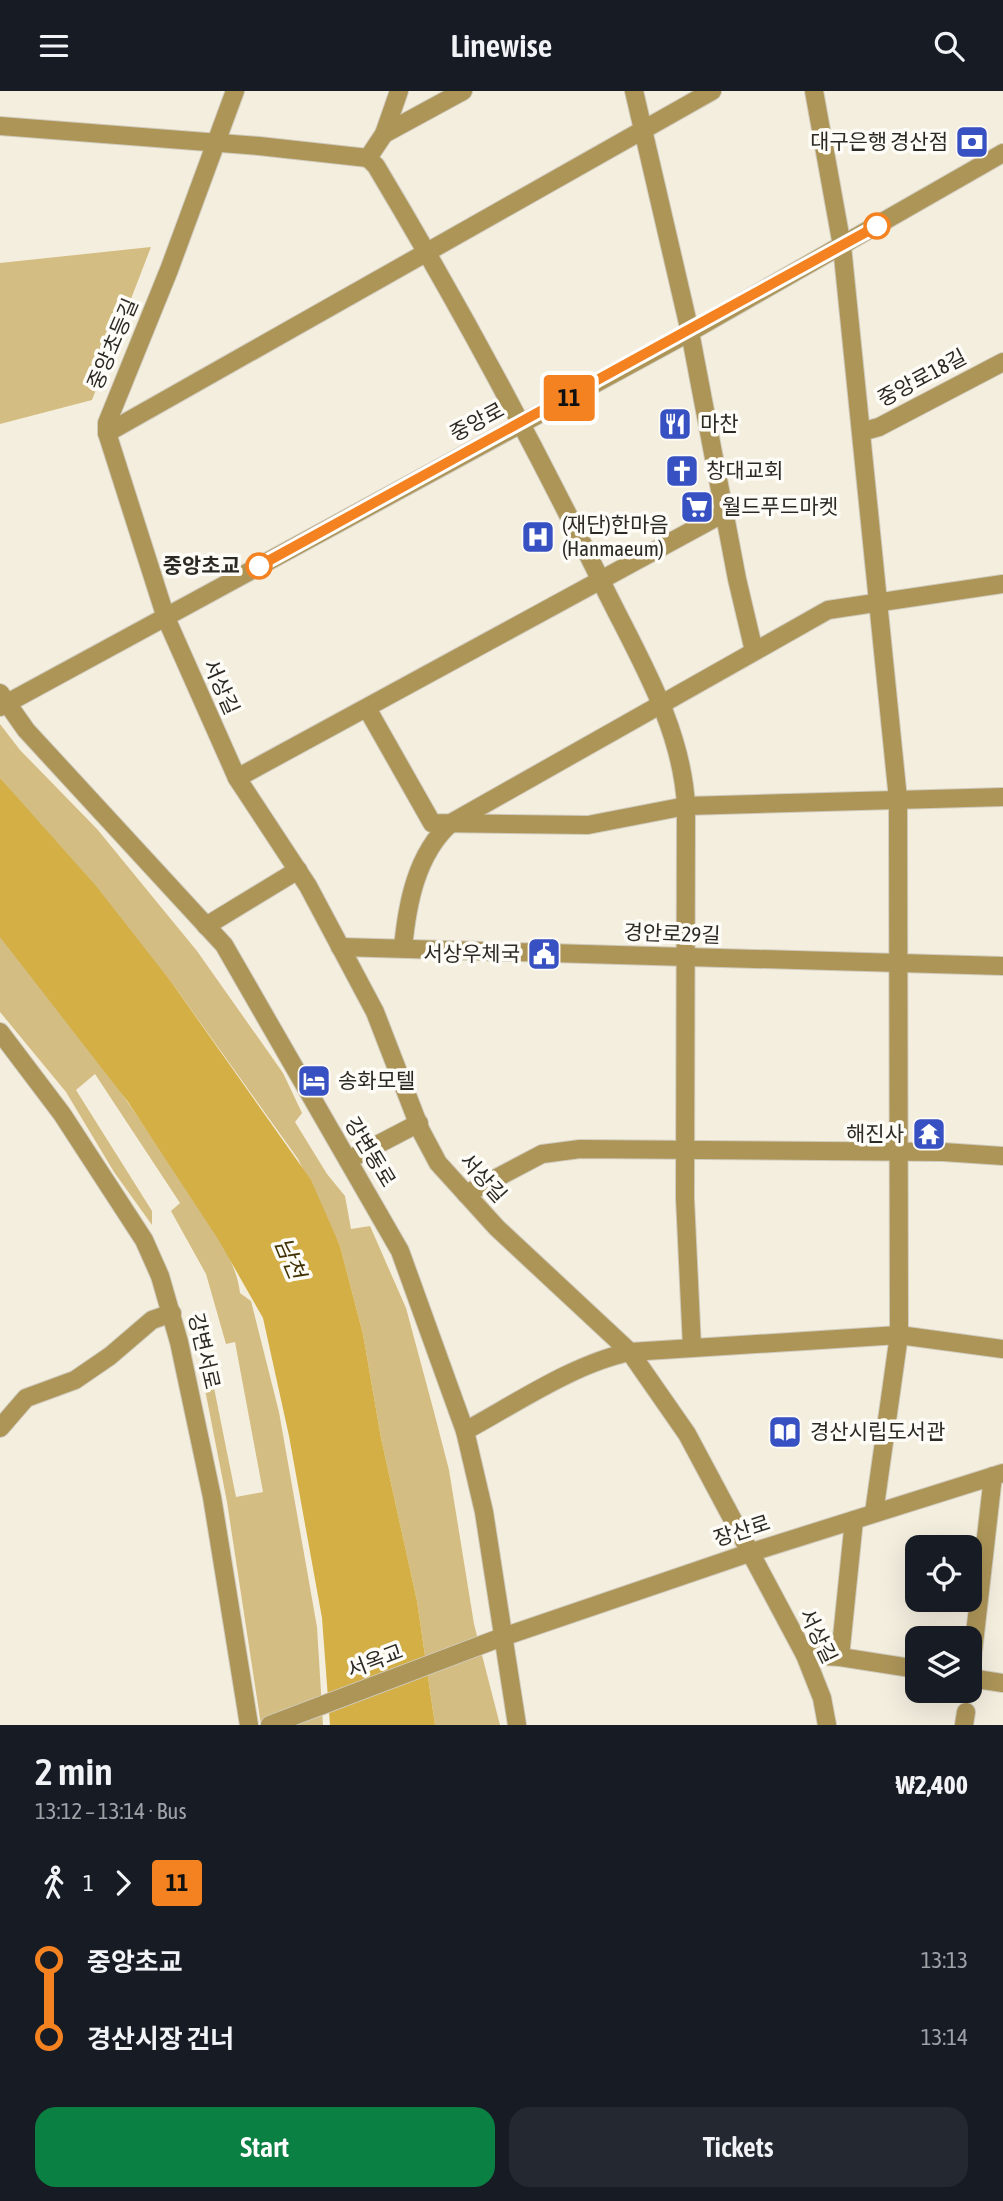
<!DOCTYPE html>
<html lang="en">
<head>
<meta charset="utf-8">
<style>
  :root { --surface:#171b24; --page:#242831; --text:#f1f3f6; --muted:#9ea1a6; --accent:#0b8043 }
  body { margin:0; font-family:"Asap Condensed","Noto Sans KR",sans-serif; background:var(--page); color:var(--text); height:100vh; display:flex; flex-direction:column; font-size:26px; white-space:nowrap }
  * { box-sizing:border-box; margin:0 }
  p { font-size:23px; color:var(--muted) }
  .icon { flex:none; width:38px; height:38px; fill:none; stroke:currentColor; stroke-width:2; stroke-linecap:round; stroke-linejoin:round }
  .map { position:relative; height:1634px; overflow:hidden }
  .drawer { display:flex; flex-direction:column; background:var(--surface); flex:1 }
  .drawer>* { flex:none }
  .badge { padding:0 14px; border-radius:5px; font-size:24px; line-height:46px }
  .tools { position:absolute; left:905px; top:1444px; display:grid; gap:14px }
  .tools a { display:grid; place-items:center; width:77px; height:77px; border-radius:14px; background:var(--surface); box-shadow:0 7px 28px #0002; font-size:35px }
  .map>.badge { position:absolute; translate:-50% -50%; box-shadow:0 0 0 4px #fff }
  .legs { display:flex; align-items:center; gap:10px; height:77px; padding:0 35px; font-size:23px }
  .legs p { margin-inline-start:auto }
  .headline { display:flex; align-items:center; justify-content:space-between; height:119px; padding:0 35px }
  h1 { font-size:38px; font-weight:600; line-height:52px }
  .action { display:flex; gap:14px; margin-top:auto; padding:14px 35px }
  .action a { flex:1; height:80px; border-radius:21px; background:var(--accent); color:#fff; font-size:28px; font-weight:600; line-height:80px; text-align:center }
  .action a+a { background:var(--page); color:var(--text) }
  ul { padding:0 35px; list-style:none }
  li { display:flex; align-items:center; gap:24px; height:77px; font-size:26px }
  li i { display:grid; place-items:center; width:10px; height:100%; margin:0 9px; background:currentColor }
  li i::after { content:''; width:18px; height:18px; margin:-9px; border:5px solid; border-radius:50%; background:var(--surface) }
  li p { margin-inline-start:auto }
  li:first-child i { background:linear-gradient(#0000 50%,currentColor 0) }
  li:last-child i { background:linear-gradient(currentColor 50%,#0000 0) }
  header { display:flex; justify-content:space-between; align-items:center; height:91px; padding:0 35px; background:var(--surface); font-size:32px; font-weight:600 }
  .map>svg:first-child { display:block }
  .green { fill:#d4bd82 }
  .water { fill:#d4af46 }
  .lines { fill:none; stroke-linecap:round; stroke-linejoin:round }
  .minor-casing { stroke:#d0cbbd; stroke-width:20 }
  .minor { stroke:#ad9558; stroke-width:18 }
  .line-1-casing { stroke:#fff; stroke-width:16 }
  .line-1 { stroke:#f58220; stroke-width:10 }
  .stop-1-dot { fill:#fff; stroke:#f58220; stroke-width:3.5 }
  .labels { text-anchor:middle; stroke-width:7; stroke-linejoin:round; paint-order:stroke }
  .poi-label { font-size:21px; fill:#2c2a24; stroke:#fefcf6; text-anchor:start }
  .street-label { font-size:21px; fill:#2c2a24; stroke:#fefcf6 }
  .stop-label { font-size:21px; font-weight:bold; fill:#2c2a24; stroke:#fefcf6; text-anchor:end }
  .water-label { font-size:23px; font-style:italic; fill:#423304; stroke:#fefcf6 }
</style>
</head>
<body>
<header><svg class="icon" aria-label="menu" viewBox="0 0 24 24"><path d="M4 6h16M4 12h16M4 18h16"/></svg>Linewise<svg class="icon" aria-label="search" viewBox="0 0 24 24"><circle cx="10" cy="10" r="6"/><path d="M15 15l6 6"/></svg></header>
<div class="map">
<svg width="1003" height="1634" viewBox="0 0 1003 1634">
  <rect width="100%" height="100%" fill="#f4eedf"/>
  <g class="green">
    <polygon points="151,156 92,309 0,333 0,172"/>
    <polygon points="0,633 20,659 97,738 197,860 283,982 302,1022 295,1031 327,1083 345,1105 351,1138 370,1135 406,1217 434,1321 449,1379 474,1533 500,1634 435,1634 417,1510 381,1347 363,1243 340,1155 298,1068 172,892 0,687"/>
    <path d="M0,845C70,927 131,1013 189,1103C209,1134 236,1166 240,1202L251,1210L279,1321L317,1536L323,1634H261L227,1411L201,1278L210,1277L236,1406L263,1401L235,1251L226,1253L206,1183L171,1120L180,1112L95,983L76,999L152,1120V1134L114,1081L66,1001L0,921Z"/>
  </g>
  <polygon class="water" points="0,687 96,795 172,892 311,1089 340,1155 363,1243 381,1347 417,1510 435,1634 330,1634 322,1527 289,1345 263,1227 218,1148 128,1011 0,846"/>
  <g class="lines">
    <defs>
      <g id="minor">
        <polyline points="235,0 169,179 107,332 107,342 166,527 237,687 308,795 375,921 421,1040 438,1072 497,1137 630,1261 687,1343 805,1564 822,1607 827,1634"/>
        <path d="M399,0L384,43L368,67L376,75C458,212 533,351 603,494C637,564 682,635 686,715L685,1107L692,1256"/>
        <polyline points="634,0 690,241 737,488 754,560"/>
        <polyline points="814,0 842,155 898,708 899,1244 874,1422"/>
        <polyline points="0,35 259,55 368,67"/>
        <polyline points="384,43 463,0"/>
        <polyline points="861,341 879,336 1003,271"/>
        <polyline points="107,342 712,0"/>
        <polyline points="0,602 26,639 224,854 400,1160 465,1340 484,1421 517,1634"/>
        <polyline points="0,616 690,241 1003,62"/>
        <polyline points="368,619 432,732 588,734 686,715 1003,706"/>
        <polyline points="237,687 724,422"/>
        <polyline points="206,835 298,779"/>
        <polyline points="340,856 1003,875"/>
        <path d="M403,857C407,814 416,763 451,732L828,519L1003,493"/>
        <polyline points="0,941 62,1023 144,1149 160,1185 179,1251 212,1406 249,1634"/>
        <polyline points="348,1069 419,1032"/>
        <polyline points="466,1103 542,1063 580,1058 943,1061 1003,1065"/>
        <polyline points="0,1337 26,1307 75,1289 110,1265 152,1229 172,1222"/>
        <path d="M465,1340C515,1313 575,1272 630,1261L899,1244L1003,1258"/>
        <polyline points="805,1564 840,1566 917,1578"/>
        <polyline points="840,1566 854,1429"/>
        <polyline points="970,1587 993,1385"/>
        <polyline points="970,1587 1003,1592"/>
        <polyline points="270,1634 497,1548 749,1462 1003,1382"/>
        <polyline points="964,1634 966,1621"/>
      </g>
    </defs>
    <use href="#minor" class="minor-casing"/>
    <use href="#minor" class="minor"/>
  </g>
  <g class="lines">
    <defs>
      <polyline id="line-1" points="259,475 877,135"/>
    </defs>
    <use href="#line-1" class="line-1-casing"/>
    <use href="#line-1" class="line-1"/>
  </g>
  <defs>
    <symbol id="bank-square" viewBox="-11 -11 22 22"><rect x="-9" y="-9" width="18" height="18" rx="4" fill="#3750c2" stroke="#fefcf6"/><path d="M-6-4H6V4H-6ZM0-2.3a2.3 2.3 0 1 0 0 4.6a2.3 2.3 0 1 0 0-4.6Z" fill="#fff"/></symbol>
    <symbol id="restaurant-square" viewBox="-11 -11 22 22"><rect x="-9" y="-9" width="18" height="18" rx="4" fill="#3750c2" stroke="#fefcf6"/><path d="M-5-6h1v4h1v-4h1v4h1v-4h1v5L-1.5 .5V6h-2V.5L-5-1ZM5-6V6H3V1.5H1.5Q1.5-4 5-6Z" fill="#fff"/></symbol>
    <symbol id="church-square" viewBox="-11 -11 22 22"><rect x="-9" y="-9" width="18" height="18" rx="4" fill="#3750c2" stroke="#fefcf6"/><path d="M-1.2-6h2.4v3.5h3.3v2.4h-3.3V6h-2.4V-.1h-3.3v-2.4h3.3Z" fill="#fff"/></symbol>
    <symbol id="supermarket-square" viewBox="-11 -11 22 22"><rect x="-9" y="-9" width="18" height="18" rx="4" fill="#3750c2" stroke="#fefcf6"/><path d="M-6-5.5h2.5l.6 2H6L4.5 2H-2.5L-4.4-4H-6ZM-1.5 3.2a1.3 1.3 0 1 0 .1 0ZM3 3.2a1.3 1.3 0 1 0 .1 0Z" fill="#fff"/></symbol>
    <symbol id="hospital-square" viewBox="-11 -11 22 22"><rect x="-9" y="-9" width="18" height="18" rx="4" fill="#3750c2" stroke="#fefcf6"/><path d="M-5-5h3v3.5h4V-5h3V5h-3V1.5h-4V5h-3Z" fill="#fff"/></symbol>
    <symbol id="civic-square" viewBox="-11 -11 22 22"><rect x="-9" y="-9" width="18" height="18" rx="4" fill="#3750c2" stroke="#fefcf6"/><path d="M-.6-6.5H3V-4.5H.6V-3L4-1V1h2V6H-6V1h2V-1L-.6-3ZM-1.2 2.5V6h2.4V2.5Z" fill="#fff"/></symbol>
    <symbol id="hotel-square" viewBox="-11 -11 22 22"><rect x="-9" y="-9" width="18" height="18" rx="4" fill="#3750c2" stroke="#fefcf6"/><path d="M-6-4.5h1.5V1H6V5H4.5V3h-9V5H-6ZM-4 0a1.8 1.8 0 1 1 3.6 0ZM.5 0V-2.5h3Q6-2.5 6 0Z" fill="#fff"/></symbol>
    <symbol id="temple-square" viewBox="-11 -11 22 22"><rect x="-9" y="-9" width="18" height="18" rx="4" fill="#3750c2" stroke="#fefcf6"/><path d="M0-6L5-2H3V0L6.5 2.5H4V6H1.5V3h-3V6H-4V2.5H-6.5L-3 0V-2H-5Z" fill="#fff"/></symbol>
    <symbol id="library-square" viewBox="-11 -11 22 22"><rect x="-9" y="-9" width="18" height="18" rx="4" fill="#3750c2" stroke="#fefcf6"/><path d="M-6-4Q-3-5.5-.7-3.5V5Q-3 3-6 4ZM6-4Q3-5.5 .7-3.5V5Q3 3 6 4Z" fill="#fff"/></symbol>
  </defs>
  <g fill-rule="evenodd">
    <use href="#bank-square" x="953" y="32" width="38" height="38"/>
    <use href="#restaurant-square" x="656" y="314" width="38" height="38"/>
    <use href="#church-square" x="663" y="361" width="38" height="38"/>
    <use href="#supermarket-square" x="678" y="397" width="38" height="38"/>
    <use href="#hospital-square" x="519" y="427" width="38" height="38"/>
    <use href="#civic-square" x="525" y="844" width="38" height="38"/>
    <use href="#hotel-square" x="295" y="971" width="38" height="38"/>
    <use href="#temple-square" x="910" y="1024" width="38" height="38"/>
    <use href="#library-square" x="766" y="1322" width="38" height="38"/>
  </g>
  <g class="stop-1-dot">
    <circle cx="877" cy="135" r="12"/>
    <circle cx="259" cy="475" r="12"/>
  </g>
  <g class="labels">
    <g class="poi-label">
      <text x="948" y="58" text-anchor="end">대구은행 경산점</text>
      <text x="700" y="340">마찬</text>
      <text x="706" y="387">창대교회</text>
      <text x="722" y="423">월드푸드마켓</text>
      <text x="562" y="441">(재단)한마음<tspan x="562" dy="24">(Hanmaeum)</tspan></text>
      <text x="520" y="870" text-anchor="end">서상우체국</text>
      <text x="338" y="997">송화모텔</text>
      <text x="904" y="1050" text-anchor="end">해진사</text>
      <text x="810" y="1348">경산시립도서관</text>
    </g>
    <g class="street-label">
      <text transform="translate(113 253) rotate(-67)" y="7">중앙초등길</text>
      <text transform="translate(922 287) rotate(-28)" y="7">중앙로18길</text>
      <text transform="translate(477 331) rotate(-28)" y="7">중앙로</text>
      <text transform="translate(221 596) rotate(66)" y="7">서상길</text>
      <text transform="translate(672 843) rotate(2)" y="7">경안로29길</text>
      <text transform="translate(370 1061) rotate(59)" y="7">강변동로</text>
      <text transform="translate(483 1087) rotate(48)" y="7">서상길</text>
      <text transform="translate(204 1260) rotate(77)" y="7">강변서로</text>
      <text transform="translate(742 1440) rotate(-18)" y="7">장산로</text>
      <text transform="translate(818 1545) rotate(64)" y="7">서상길</text>
      <text transform="translate(375 1570) rotate(-21)" y="7">서옥교</text>
    </g>
    <g class="stop-label">
      <text x="240" y="482">중앙초교</text>
    </g>
    <g class="water-label">
      <text transform="translate(290 1167) rotate(67)" y="8">남천</text>
    </g>
  </g>
</svg>
<div class="tools">
<a><svg class="icon" aria-label="locate" viewBox="0 0 24 24"><circle cx="12" cy="12" r="6"/><path d="M12 2v4M12 18v4M2 12h4M18 12h4"/></svg></a>
<a><svg class="icon" aria-label="layers" viewBox="0 0 24 24"><path d="M12 4l9 5-9 5-9-5zM3 14l9 5 9-5"/></svg></a>
</div>
<b class="badge" style="left:569px;top:307px;background:#f58220;color:#111">11</b>
</div>
<section class="drawer">
<div class="headline"><div><h1>2 min</h1><p>13:12 – 13:14 · Bus</p></div><b>₩2,400</b></div>
<div class="legs"><svg class="icon" aria-label="walk" viewBox="0 0 24 24"><circle cx="13" cy="4" r="2"/><path d="M13 8l-2 6 4 7M11 14l-3 7M7 12l3-4h3l4 4"/></svg>1<svg class="icon" aria-label="forward" viewBox="0 0 24 24"><path d="M9 5l7 7-7 7"/></svg><b class="badge" style="background:#f58220;color:#111">11</b></div>
<ul>
<li><i style="color:#f58220"></i><b>중앙초교</b><p>13:13</p></li>
<li><i style="color:#f58220"></i><b>경산시장 건너</b><p>13:14</p></li>
</ul>
<div class="action"><a>Start</a><a>Tickets</a></div>
</section>
</body>
</html>
